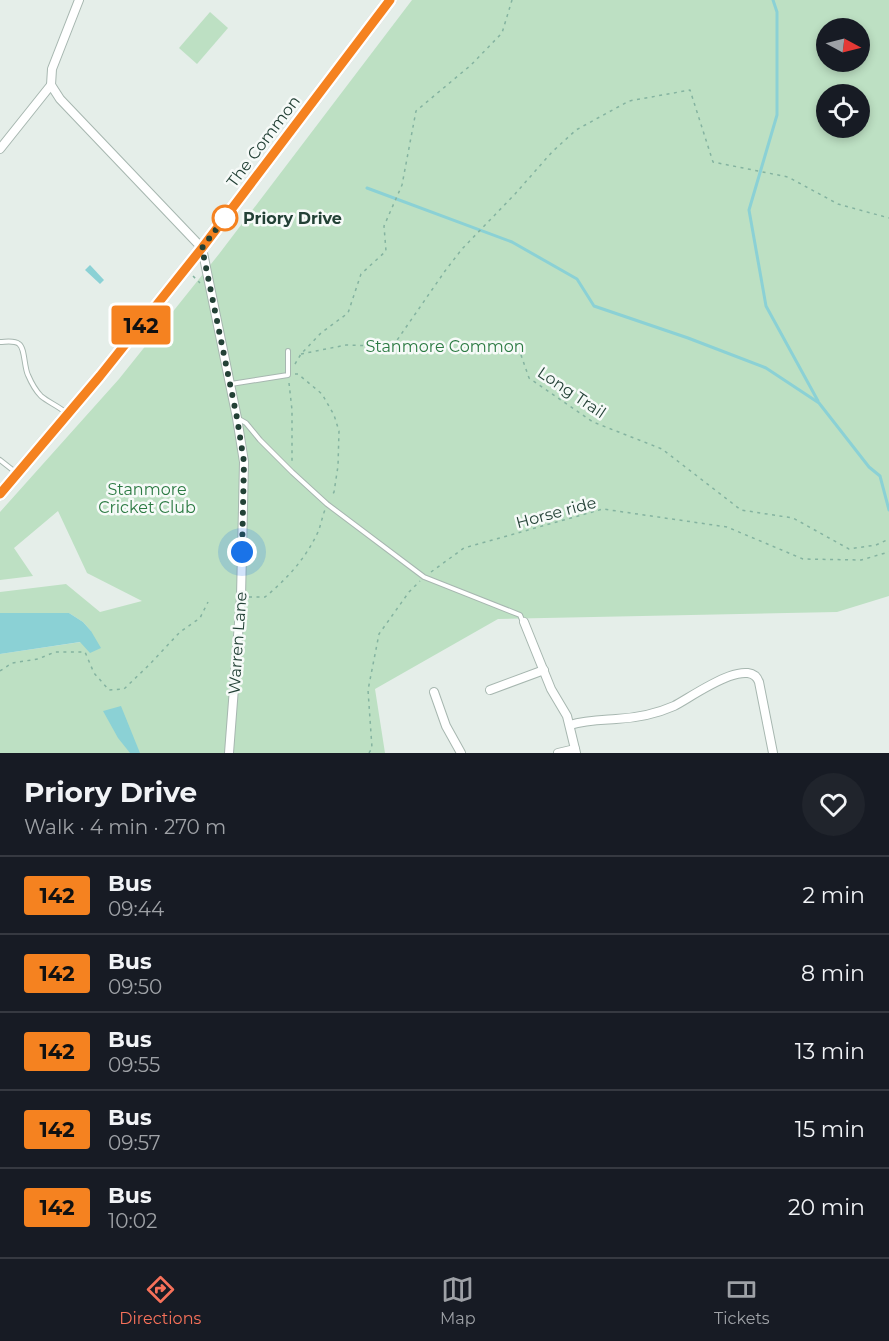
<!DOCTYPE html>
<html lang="en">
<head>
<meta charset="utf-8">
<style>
  :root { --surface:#171b24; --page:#20242c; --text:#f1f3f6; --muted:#9ea1a6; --line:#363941; --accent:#f7715a }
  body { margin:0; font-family:Montserrat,sans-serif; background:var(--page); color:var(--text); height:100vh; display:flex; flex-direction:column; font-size:22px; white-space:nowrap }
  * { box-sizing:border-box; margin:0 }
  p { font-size:20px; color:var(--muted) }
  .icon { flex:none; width:33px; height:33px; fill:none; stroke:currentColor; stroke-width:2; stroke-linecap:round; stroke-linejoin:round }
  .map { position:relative; height:753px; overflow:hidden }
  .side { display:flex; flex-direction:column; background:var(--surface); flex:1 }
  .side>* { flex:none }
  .badge { padding:0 12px; border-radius:4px; font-size:21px; line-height:39px }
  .needle { width:39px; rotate:97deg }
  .buttons { position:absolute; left:816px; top:18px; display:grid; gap:12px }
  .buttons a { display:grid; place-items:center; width:54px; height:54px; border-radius:50%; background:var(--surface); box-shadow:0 3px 9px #0003; font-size:30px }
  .you { position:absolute; width:30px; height:30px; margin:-15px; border:4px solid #fff; border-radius:50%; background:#1a73e8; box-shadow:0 0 0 9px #1a73e833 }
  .map>.badge { position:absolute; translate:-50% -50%; box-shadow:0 0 0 3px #fff }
  .round { display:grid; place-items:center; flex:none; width:63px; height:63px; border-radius:32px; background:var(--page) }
  .summary { display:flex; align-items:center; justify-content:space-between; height:102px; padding:0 24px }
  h1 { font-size:28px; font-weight:700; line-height:45px }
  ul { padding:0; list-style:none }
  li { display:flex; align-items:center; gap:18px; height:78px; padding:0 24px; border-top:2px solid var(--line) }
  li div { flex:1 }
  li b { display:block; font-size:22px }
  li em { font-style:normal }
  li .badge { min-width:66px; font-weight:700; text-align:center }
  .tabs { display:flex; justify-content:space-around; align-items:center; height:84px; border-top:2px solid var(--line); background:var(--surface); font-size:16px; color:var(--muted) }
  .tabs a { display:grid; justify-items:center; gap:3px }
  .tabs .active { color:var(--accent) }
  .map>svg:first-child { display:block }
  .green { fill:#bde0c3; fill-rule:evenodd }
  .water { fill:#8bd1d5 }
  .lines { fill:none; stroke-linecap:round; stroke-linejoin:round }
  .stream { stroke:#8bd1d5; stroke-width:3 }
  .service-casing { stroke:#a7b7b0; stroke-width:6 }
  .minor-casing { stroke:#a7b7b0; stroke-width:10 }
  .primary-casing { stroke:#c1cac7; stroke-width:14 }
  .path { stroke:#84b3a0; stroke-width:1.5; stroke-dasharray:3 4.5; stroke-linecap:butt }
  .service { stroke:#fff; stroke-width:4 }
  .minor { stroke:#fff; stroke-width:8 }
  .primary { stroke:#68a68f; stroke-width:12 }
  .line-casing { stroke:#fff; stroke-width:14 }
  .line { stroke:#f58220; stroke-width:9 }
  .walk { stroke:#234136; stroke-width:6; stroke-dasharray:0 10.8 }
  .stop-dot { fill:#fff; stroke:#f58220; stroke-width:3 }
  .labels { text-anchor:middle; stroke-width:5; stroke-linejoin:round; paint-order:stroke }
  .street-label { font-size:16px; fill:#234136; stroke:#f6faf8 }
  .stop-label { font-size:16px; font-weight:bold; fill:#234136; stroke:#f6faf8; text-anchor:start }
  .park-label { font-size:16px; fill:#2b7a42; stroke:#f6faf8 }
</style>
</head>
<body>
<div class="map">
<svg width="889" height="753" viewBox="0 0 889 753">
  <rect width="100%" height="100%" fill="#e5eee9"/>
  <g class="green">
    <path d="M412,0H889V596L837,612L498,619L375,689L385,753H0V654L81,642L91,631L83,622L69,613H0V592L66,584L100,612L142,601L87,573L58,511L14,548L33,576L0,580V512L119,379L219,254ZM826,28H860V62H826ZM826,94H860V128H826Z"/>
    <polygon points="210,12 228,28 197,64 179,48"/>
  </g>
  <g class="water">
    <polygon points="90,265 104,280 100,284 85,270"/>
    <polygon points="0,613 69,613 83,622 91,631 101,648 90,653 80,642 0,654"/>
    <polygon points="121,706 140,753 130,753 118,738 103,711"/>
  </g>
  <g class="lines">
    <g class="stream">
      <polyline points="773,0 777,12 777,115 749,210 766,306 818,401"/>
      <polyline points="367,188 512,242 577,279 594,306 688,338 766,368 819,403 869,467 880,476 889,510"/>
    </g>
    <defs>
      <g id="service">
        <path d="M0,342C6,342 14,340 19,344C25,348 24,367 28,375C31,382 36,391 41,396C48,402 58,406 65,412"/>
        <polyline points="231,384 288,375 288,351"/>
        <polyline points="239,419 246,423 260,440 292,472 327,504 424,577 520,615 523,622"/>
        <polyline points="0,460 14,471"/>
      </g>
      <g id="minor">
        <polyline points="79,0 52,69 51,85 60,99 202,248 237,418 244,462 241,597 229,753"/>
        <polyline points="0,149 51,85"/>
        <polyline points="524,622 551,689 567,716 576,753"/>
        <polyline points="490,690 544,670"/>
        <polyline points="434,692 446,726 461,753"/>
        <path d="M570,725C585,720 600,720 616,719C635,718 656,714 674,706C689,699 749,654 759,682L773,753"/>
        <polyline points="558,753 575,749"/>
      </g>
      <polyline id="primary" points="0,494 100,376 202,248 390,0"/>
    </defs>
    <use href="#service" class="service-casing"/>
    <use href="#minor" class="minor-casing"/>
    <use href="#primary" class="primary-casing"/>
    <g class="path">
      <polyline points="193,276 200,283"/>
      <polyline points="393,346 445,271 462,249 515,194 552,152 576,130 629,101 690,90 713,162 788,177 838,204 889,218"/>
      <polyline points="301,354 346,345 414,347 495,342 520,352 529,378 593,422 662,449 741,510 793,518 849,549 876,545 889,539"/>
      <polyline points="295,364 301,354 321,333 348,313 361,274 386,251 384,226 402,185 416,111 471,65 502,33 512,0"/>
      <polyline points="295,374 298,374 322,394 334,415 339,431 338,466 334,492 331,497"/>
      <polyline points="289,383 292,410 292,462"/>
      <polyline points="431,572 464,548 603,509 727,527 803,559 861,560 889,552"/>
      <path d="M249,597H265C287,579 306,558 318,532C321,525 322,517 325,510"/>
      <polyline points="0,671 12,663 38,659 55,652 85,652 94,673 109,690 124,689 150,664 180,632 200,618 208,602"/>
      <polyline points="369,753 372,748 368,690 379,634 409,592 420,581"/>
    </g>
    <use href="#service" class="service"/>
    <use href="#minor" class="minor"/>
    <use href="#primary" class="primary"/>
  </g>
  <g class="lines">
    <defs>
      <polyline id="line" points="0,494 100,376 202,248 390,0"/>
    </defs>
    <use href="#line" class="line-casing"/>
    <use href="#line" class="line"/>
    <polyline class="walk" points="225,218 230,211 202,248 237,418 244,462 242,552"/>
  </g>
  <circle class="stop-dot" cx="225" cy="218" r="12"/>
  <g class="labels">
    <g class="street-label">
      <text transform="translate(263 141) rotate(-53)" y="6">The Common</text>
      <text transform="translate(572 392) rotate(34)" y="6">Long Trail</text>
      <text transform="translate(556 512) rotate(-15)" y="6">Horse ride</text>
      <text transform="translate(237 643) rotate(-86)" y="6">Warren Lane</text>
    </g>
    <g class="stop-label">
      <text x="243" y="224">Priory Drive</text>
    </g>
    <g class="park-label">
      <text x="445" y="352">Stanmore Common</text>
      <text x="147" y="495">Stanmore<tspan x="147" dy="18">Cricket Club</tspan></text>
    </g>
  </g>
</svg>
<div class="buttons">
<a><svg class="needle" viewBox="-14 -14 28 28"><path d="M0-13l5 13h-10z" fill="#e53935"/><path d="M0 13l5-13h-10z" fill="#9ea1a6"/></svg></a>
<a><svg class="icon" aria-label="locate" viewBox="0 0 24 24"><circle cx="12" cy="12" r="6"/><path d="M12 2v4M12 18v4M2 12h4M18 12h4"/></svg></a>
</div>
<div class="you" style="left:242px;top:552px"></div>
<b class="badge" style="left:141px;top:325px;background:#f58220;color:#111">142</b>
</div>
<section class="side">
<div class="summary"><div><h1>Priory Drive</h1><p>Walk · 4 min · 270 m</p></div><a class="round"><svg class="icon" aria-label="heart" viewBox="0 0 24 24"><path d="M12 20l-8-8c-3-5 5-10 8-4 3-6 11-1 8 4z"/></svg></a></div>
<ul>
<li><span class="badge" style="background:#f58220;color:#111">142</span><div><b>Bus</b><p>09:44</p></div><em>2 min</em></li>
<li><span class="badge" style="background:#f58220;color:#111">142</span><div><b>Bus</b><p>09:50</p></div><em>8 min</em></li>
<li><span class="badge" style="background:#f58220;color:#111">142</span><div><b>Bus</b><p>09:55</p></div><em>13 min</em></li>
<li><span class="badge" style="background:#f58220;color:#111">142</span><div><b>Bus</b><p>09:57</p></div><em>15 min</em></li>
<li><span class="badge" style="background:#f58220;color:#111">142</span><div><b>Bus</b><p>10:02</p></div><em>20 min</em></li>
</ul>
</section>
<nav class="tabs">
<a class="active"><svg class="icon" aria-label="directions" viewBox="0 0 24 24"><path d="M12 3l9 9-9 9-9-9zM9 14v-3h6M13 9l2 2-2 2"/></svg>Directions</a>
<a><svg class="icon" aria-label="map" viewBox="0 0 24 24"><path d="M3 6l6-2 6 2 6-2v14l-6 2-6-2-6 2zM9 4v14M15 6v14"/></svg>Map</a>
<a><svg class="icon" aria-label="tickets" viewBox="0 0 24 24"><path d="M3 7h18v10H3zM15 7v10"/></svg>Tickets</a>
</nav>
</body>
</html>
